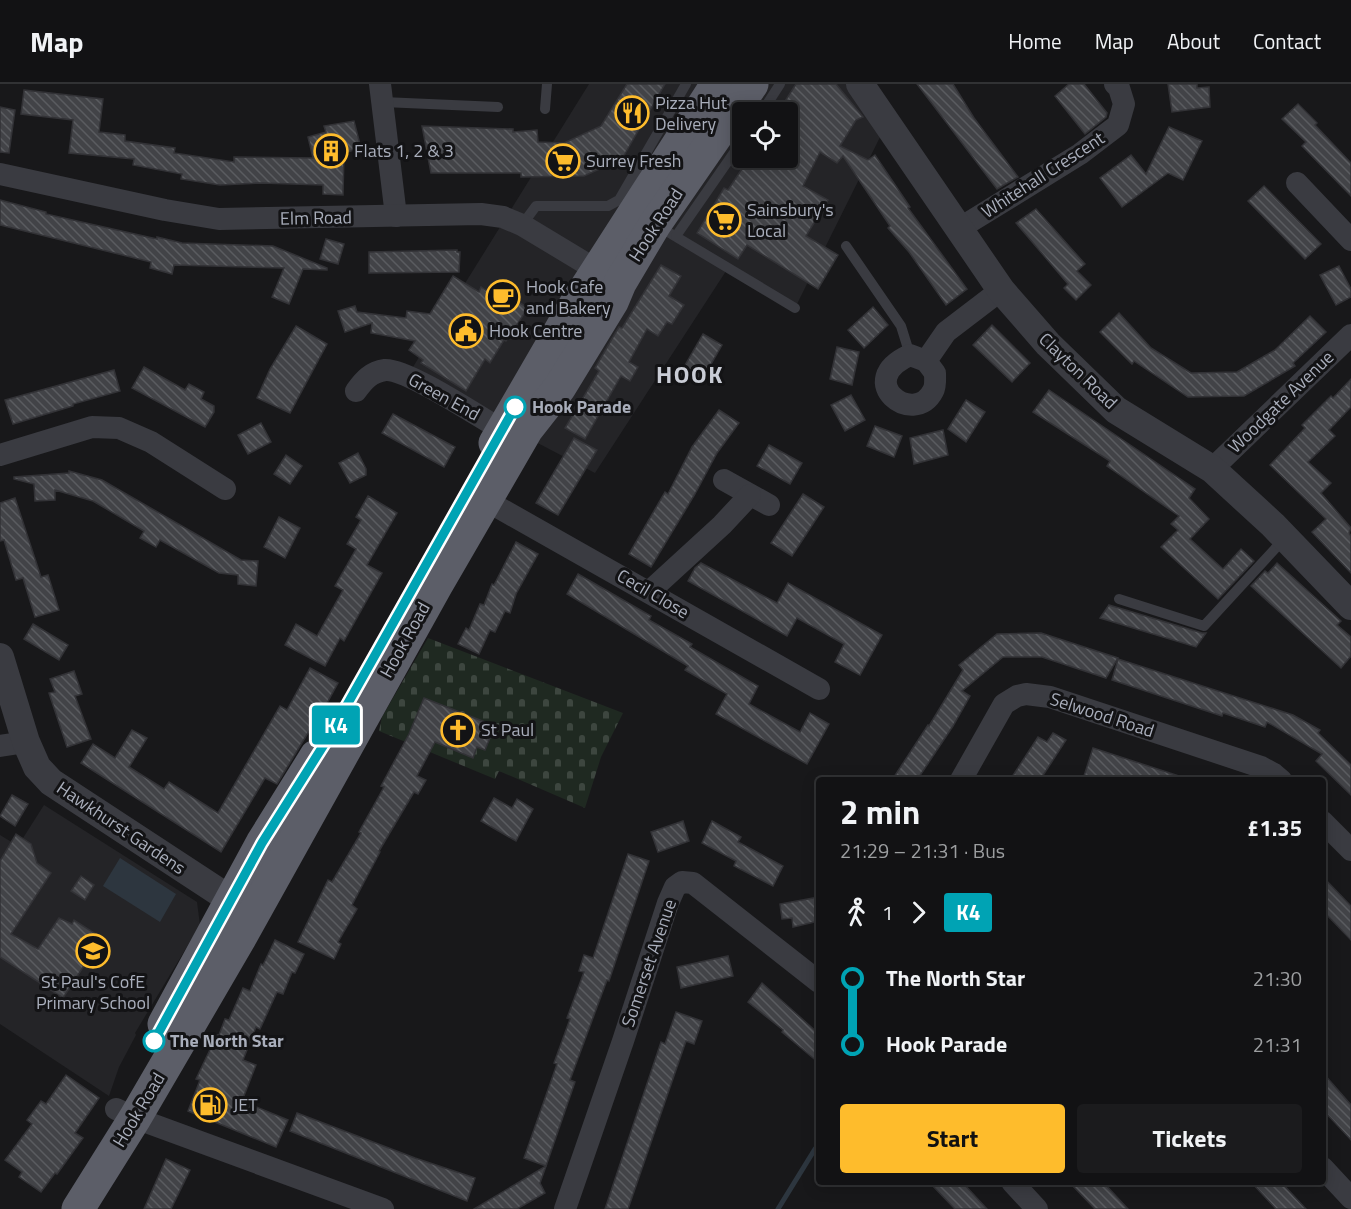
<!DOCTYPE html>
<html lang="en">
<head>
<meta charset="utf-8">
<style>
  :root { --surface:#121214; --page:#1b1b1d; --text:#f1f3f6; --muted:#9c9ea0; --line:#313234; --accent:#febc2c }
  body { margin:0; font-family:"Titillium Web",sans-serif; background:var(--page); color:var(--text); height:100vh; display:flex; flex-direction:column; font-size:22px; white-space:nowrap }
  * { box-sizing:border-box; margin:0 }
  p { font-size:20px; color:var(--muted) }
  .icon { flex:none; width:33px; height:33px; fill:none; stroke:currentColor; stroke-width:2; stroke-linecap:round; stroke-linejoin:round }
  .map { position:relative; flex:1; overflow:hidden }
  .drawer { position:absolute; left:816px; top:693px; width:510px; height:408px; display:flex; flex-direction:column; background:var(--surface); border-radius:6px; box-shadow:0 3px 15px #0003,0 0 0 2px var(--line) }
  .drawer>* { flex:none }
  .badge { padding:0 12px; border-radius:4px; font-size:21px; line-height:39px }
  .buttons { position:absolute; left:732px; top:18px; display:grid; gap:12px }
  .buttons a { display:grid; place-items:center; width:66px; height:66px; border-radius:6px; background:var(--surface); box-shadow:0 3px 15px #0003,0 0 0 2px var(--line); font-size:30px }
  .map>.badge { position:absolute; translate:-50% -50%; box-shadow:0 0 0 3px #fff }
  .legs { display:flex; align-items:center; gap:9px; height:66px; padding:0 24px; font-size:20px }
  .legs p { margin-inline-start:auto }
  .overview { display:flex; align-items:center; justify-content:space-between; height:102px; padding:0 24px }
  h1 { font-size:33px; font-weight:700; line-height:45px }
  .action { display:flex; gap:12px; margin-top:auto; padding:12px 24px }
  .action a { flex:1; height:69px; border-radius:6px; background:var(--accent); color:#111; font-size:24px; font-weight:700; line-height:69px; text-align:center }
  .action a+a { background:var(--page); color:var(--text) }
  ul { padding:0 24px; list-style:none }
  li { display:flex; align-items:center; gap:21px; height:66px; font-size:22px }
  li i { display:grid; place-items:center; width:9px; height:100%; margin:0 8px; background:currentColor }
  li i::after { content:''; width:15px; height:15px; margin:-8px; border:4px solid; border-radius:50%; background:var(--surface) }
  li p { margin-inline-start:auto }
  li:first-child i { background:linear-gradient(#0000 50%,currentColor 0) }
  li:last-child i { background:linear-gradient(currentColor 50%,#0000 0) }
  header { display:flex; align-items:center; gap:36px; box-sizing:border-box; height:84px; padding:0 30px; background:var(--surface); border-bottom:2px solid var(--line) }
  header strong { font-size:28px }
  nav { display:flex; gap:33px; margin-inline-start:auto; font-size:21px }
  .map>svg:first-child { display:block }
  .built { fill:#242427; fill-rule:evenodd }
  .cemetery { fill:url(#cemetery-stones) }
  .water { fill:#2d363f }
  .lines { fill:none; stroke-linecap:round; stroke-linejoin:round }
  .stream { stroke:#2d363f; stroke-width:5 }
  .building { fill:url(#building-back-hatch); stroke:#323236; stroke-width:1.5 }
  .service { stroke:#3a3b41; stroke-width:10 }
  .minor { stroke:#3a3b41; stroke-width:22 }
  .tertiary { stroke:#3a3b41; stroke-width:28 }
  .trunk { stroke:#5c5e68; stroke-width:33 }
  .line-1-casing { stroke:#fff; stroke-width:14 }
  .line-1 { stroke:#00a3b4; stroke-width:9 }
  .stop-1-dot { fill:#fff; stroke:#00a3b4; stroke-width:3 }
  .labels { text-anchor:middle; stroke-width:6; stroke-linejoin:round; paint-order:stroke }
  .poi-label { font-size:18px; fill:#a9aebb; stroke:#131315; text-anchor:start }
  .street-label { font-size:18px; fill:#a9aebb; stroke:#131315 }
  .stop-label { font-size:18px; font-weight:bold; fill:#a9aebb; stroke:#131315; text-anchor:start }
  .district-label { font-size:24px; font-weight:bold; letter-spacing:1.5px; fill:#cacdd6; stroke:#131315 }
</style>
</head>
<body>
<header>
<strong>Map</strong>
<nav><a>Home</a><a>Map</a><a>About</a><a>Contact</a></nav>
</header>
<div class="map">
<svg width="1351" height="1125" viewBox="0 0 1351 1125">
  <defs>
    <pattern id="cemetery-stones" width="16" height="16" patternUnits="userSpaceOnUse" patternTransform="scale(1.5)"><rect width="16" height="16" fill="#1f2921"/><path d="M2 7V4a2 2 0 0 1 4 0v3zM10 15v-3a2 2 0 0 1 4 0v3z" fill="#3d463f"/></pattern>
    <pattern id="building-back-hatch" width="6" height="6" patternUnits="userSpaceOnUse" patternTransform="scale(1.5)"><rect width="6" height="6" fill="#424347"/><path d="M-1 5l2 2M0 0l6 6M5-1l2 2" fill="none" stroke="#5a5c60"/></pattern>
  </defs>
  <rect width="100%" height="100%" fill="#18181a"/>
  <g class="built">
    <path d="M589,0H860L887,39L795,224L728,184L595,389L408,291ZM742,28H788V74H742Z"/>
    <polygon points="44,721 197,818 200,841 135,949 136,951 119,983 109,1012 0,940 0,751 18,762"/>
  </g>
  <polygon class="cemetery" points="428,554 623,629 601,673 585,724 499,687 495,695 379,647 382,633"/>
  <polygon class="water" points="120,774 176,810 160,838 103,802"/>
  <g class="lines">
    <polyline class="stream" points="778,1125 815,1065"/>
  </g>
  <g class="building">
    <polygon points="627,0 665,0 622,75 584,92 521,93 521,89 431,89 422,42 513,45 513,48 537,46 538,58 564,59 601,42"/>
    <polygon points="796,0 836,0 863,33 856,36 840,62 868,76 875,71 910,123 908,124 967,205 946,221 909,168 888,144 890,142 843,72 837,79 820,68 803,102 828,116 806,152 838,171 818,205 747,161 738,175 697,149 724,104 728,106 749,74 788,74 788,28 778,28"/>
    <polygon points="917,0 953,0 974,34 1018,93 997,105"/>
    <polygon points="1069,0 1084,0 1107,29 1106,33 1085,50 1055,12"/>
    <polygon points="1168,0 1197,0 1197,4 1209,3 1210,23 1172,28"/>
    <polygon points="24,6 103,15 99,48 125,51 125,57 175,64 174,69 234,78 234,73 313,74 308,53 326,48 324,42 354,37 361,64 344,69 343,111 323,110 323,101 261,99 220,101 181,95 182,90 133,81 134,75 69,69 73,36 21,30"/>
    <polygon points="1298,20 1317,39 1315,41 1351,79 1351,112 1302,62 1306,58 1282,35"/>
    <polygon points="0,23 15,26 9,69 0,68"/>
    <polygon points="1169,43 1202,57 1183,96 1168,89 1122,123 1100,94 1131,71 1146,90"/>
    <polygon points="1264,102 1321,160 1305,175 1248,117"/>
    <polygon points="0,116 46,128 46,130 157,155 157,153 182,159 273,162 327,184 327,186 303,185 289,220 272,213 284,184 174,181 172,190 150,184 151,178 0,141"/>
    <polygon points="1036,125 1085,180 1077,187 1091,201 1076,216 1064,204 1068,200 1016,139"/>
    <polygon points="326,155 344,160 338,180 320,175"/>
    <polygon points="457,166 457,168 460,168 459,188 369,189 369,168"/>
    <polygon points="661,181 681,192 669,212 684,221 672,240 667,238 658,252 647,245 629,278 638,283 630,297 621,292 585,355 565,344 599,287 595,284 613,253 619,243 622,244"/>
    <polygon points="1339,182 1351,205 1351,213 1336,221 1320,191"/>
    <polygon points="453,192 479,208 481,203 487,207 491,200 528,224 506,257 504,256 490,279 485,275 466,307 421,279 423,276 409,266 415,257 371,249 372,239 345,248 338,227 355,222 357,228 406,234 407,227 430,230"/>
    <polygon points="873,223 888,241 864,264 848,246"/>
    <polygon points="1119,229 1151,264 1191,289 1237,288 1275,266 1310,232 1326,248 1293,279 1295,282 1244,312 1188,313 1134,277 1132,280 1100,248"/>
    <polygon points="992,241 1030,279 1012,298 973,261"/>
    <polygon points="296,242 327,260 290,329 257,314 270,285"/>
    <polygon points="703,250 722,261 699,301 680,290"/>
    <polygon points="837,263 859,268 852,301 830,295"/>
    <polygon points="144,283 185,306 189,300 204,308 201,315 214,322 214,328 205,343 132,304"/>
    <polygon points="114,286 120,307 73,320 73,322 13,340 5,316"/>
    <polygon points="1351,295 1351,323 1329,346 1335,352 1308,378 1331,399 1321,409 1351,444 1349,449 1351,452 1351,489 1312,448 1326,435 1270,381 1305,344 1302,341 1331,312 1333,314"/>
    <polygon points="1049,306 1195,405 1189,414 1209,435 1190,455 1223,485 1241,465 1254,477 1218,515 1161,463 1178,446 1171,440 1179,432 1107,382 1110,377 1033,328"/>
    <polygon points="851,311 865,336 845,347 831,321"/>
    <polygon points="966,316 985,328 966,358 948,345"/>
    <polygon points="719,326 739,339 717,369 695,410 651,483 629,470 665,408 668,410 692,363"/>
    <polygon points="393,330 455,363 444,383 382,349"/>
    <polygon points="261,339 271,358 248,370 238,351"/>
    <polygon points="875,342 902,352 894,373 867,362"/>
    <polygon points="943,346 948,371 914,380 910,354"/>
    <polygon points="574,354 597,366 558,431 536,419"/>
    <polygon points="769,361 802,379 790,400 757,382"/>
    <polygon points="358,369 366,385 366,391 350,399 339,379"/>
    <polygon points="286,371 302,382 290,400 274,390"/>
    <polygon points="69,387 102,396 241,476 258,477 256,502 238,500 238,491 219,489 160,456 156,463 140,454 144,447 93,417 55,406 55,416 35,417 34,400 14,395 14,393 69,389"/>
    <polygon points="803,410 824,423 792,472 771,459"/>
    <polygon points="368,412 397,429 367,481 382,489 344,557 340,554 325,582 285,561 296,540 317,552 343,506 335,502 356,465 347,460 361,436 356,433"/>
    <polygon points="15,414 41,493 48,491 59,526 35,533 23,494 16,496 4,456 0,457 0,419"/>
    <polygon points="279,433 300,444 285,474 264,463"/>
    <polygon points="516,458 538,470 516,510 510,529 505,527 495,548 490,546 479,570 458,560 466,544 469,546 480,520 484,521 492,500 494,501"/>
    <polygon points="701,479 777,519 788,499 882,551 860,591 835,578 844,560 797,534 787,552 688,497 695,484"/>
    <polygon points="1277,479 1341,537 1337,541 1351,553 1351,572 1341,584 1251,502 1265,487 1268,489"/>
    <polygon points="578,490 651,532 649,536 692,560 690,563 758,602 749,620 800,648 810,629 829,640 807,680 716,630 727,610 685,586 688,582 567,510"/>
    <polygon points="1109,521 1202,549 1206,549 1196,563 1100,534"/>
    <polygon points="33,540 68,561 59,576 24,555"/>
    <polygon points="1041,549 1118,574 1106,594 1042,573 1003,573 962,607 970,612 953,642 917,696 892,696 928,641 929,642 963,586 959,581 997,550"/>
    <polygon points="1118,575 1293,631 1320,646 1318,649 1351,681 1351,711 1316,677 1322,670 1267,638 1265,643 1223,629 1222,632 1112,596"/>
    <polygon points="310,584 338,599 321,630 320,629 277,700 265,694 221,768 81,679 93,660 115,674 132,646 147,654 129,683 164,705 169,698 218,729 280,622 287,626"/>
    <polygon points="74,587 82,610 75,612 91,655 67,663 49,609 55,608 50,595"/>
    <polygon points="424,614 495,642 485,666 477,663 473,674 435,658 417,692 426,696 418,710 414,708 379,767 380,768 352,821 357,825 338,858 341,860 334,875 298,858 328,796 332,798 361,749 359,748 384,703 381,702 409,650"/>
    <polygon points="1053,649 1066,656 1040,696 1010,696 1038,653 1047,658"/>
    <polygon points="1093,664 1179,692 1178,696 1098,696 1084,692"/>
    <polygon points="12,711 28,720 15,742 0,732"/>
    <polygon points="494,714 512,724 517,715 533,725 516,757 481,737"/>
    <polygon points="683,737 689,757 658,768 651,748"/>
    <polygon points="712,737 741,753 738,758 783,782 773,802 734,782 736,777 702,759"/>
    <polygon points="16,750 31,760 37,779 51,789 11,850 38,865 59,834 72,840 74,836 102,854 63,914 0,873 0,777"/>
    <polygon points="628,770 649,777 609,897 607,896 570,996 575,998 546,1082 524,1074 557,980 554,979 570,935 567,934 584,888 579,887 584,871 593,874"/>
    <polygon points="81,792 94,801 85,816 71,807"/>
    <polygon points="1323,793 1351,822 1351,856 1323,827"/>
    <polygon points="819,813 819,837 793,843 792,834 782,835 780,820"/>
    <polygon points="275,856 304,870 295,889 292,888 283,910 277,908 260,945 256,943 243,976 256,981 242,1017 288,1036 276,1063 188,1027 200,996 196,995 217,951 219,951 225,935 229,936 243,904 250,907 261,880 263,881"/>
    <polygon points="728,872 733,892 681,904 677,883"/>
    <polygon points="762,899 819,950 819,979 782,948 783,946 748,918"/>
    <polygon points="676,928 702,937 694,960 686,957 628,1125 605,1125 661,958 665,960"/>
    <polygon points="1323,989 1351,1021 1351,1056 1323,1026"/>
    <polygon points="66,991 99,1014 75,1049 83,1054 57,1090 55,1089 41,1108 19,1093 22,1088 5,1076 32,1040 27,1036 41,1017 46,1020"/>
    <polygon points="297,1029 415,1074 475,1094 467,1117 290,1047"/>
    <polygon points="166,1075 190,1086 171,1125 144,1125"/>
    <polygon points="546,1082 540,1099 545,1109 517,1125 474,1125"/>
    <polygon points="929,1098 962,1098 987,1125 955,1125"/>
    <polygon points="1069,1098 1103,1098 1128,1125 1095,1125"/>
    <polygon points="1251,1098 1281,1098 1306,1125 1276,1125"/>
  </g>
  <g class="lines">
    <g class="service">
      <polyline points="383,18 498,23"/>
      <polyline points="545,25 547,0"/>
      <polyline points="762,28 780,0"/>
      <polyline points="522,141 536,122 608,122 619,116 686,0"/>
      <polyline points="658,142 795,224"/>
      <polyline points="676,152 742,57"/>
      <polyline points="846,162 901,242 910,271"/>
      <polyline points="1119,515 1204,542 1284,455"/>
    </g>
    <g class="minor">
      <polyline points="380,0 396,132"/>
      <polyline points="0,90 165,126 219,135 481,130 503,133 522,141 610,194"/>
      <polyline points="1297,99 1351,156"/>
      <polyline points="960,144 1080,70 1118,41 1124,20 1119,4 1115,0"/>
      <path d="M926,277L910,271C852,297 914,344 933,307C936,302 935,294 935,289L926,277L946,248L1001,206"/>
      <path d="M356,307C364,296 371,288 385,286C406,284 481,334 502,346"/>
      <polyline points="0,371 92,343 119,344 151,358 225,405"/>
      <polyline points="1212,385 1351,251"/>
      <polyline points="724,396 769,421"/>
      <polyline points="487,417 819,605"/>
      <polyline points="650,507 722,441 750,411"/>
      <polyline points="0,662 26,658"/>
      <polyline points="961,696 1004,620 1017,612 1026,610 1050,613 1261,683 1274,690 1281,696"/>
      <polyline points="1323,738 1351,766"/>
      <polyline points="116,1025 135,1034 383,1125"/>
      <polyline points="1323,1084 1351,1114"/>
      <polyline points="1012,1098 1037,1125"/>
      <polyline points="565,1125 623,957 668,819 675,803 682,798 693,799 819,898"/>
    </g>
    <g class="tertiary">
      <polyline points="860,0 1001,206 1048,260 1116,326 1212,385 1273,441 1351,522"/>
      <polyline points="0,573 26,658 37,683 51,698 231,816"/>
    </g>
    <g class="trunk">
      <polyline points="495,359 575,221 717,0"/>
      <polyline points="164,940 262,759 316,672"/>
      <polyline points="78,1125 135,1034 240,854 436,502 527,345 560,303 612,218 620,199 655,140 752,0"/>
    </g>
  </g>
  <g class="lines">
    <defs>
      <polyline id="line-1" points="154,957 262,759 330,651 515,323"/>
    </defs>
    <use href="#line-1" class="line-1-casing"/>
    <use href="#line-1" class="line-1"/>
  </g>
  <defs>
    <symbol id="restaurant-ring" viewBox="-11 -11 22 22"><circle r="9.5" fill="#131315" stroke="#febc2c" stroke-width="1.5"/><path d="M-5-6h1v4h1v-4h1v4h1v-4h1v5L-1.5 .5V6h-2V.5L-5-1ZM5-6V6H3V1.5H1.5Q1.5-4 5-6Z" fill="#febc2c"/></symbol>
    <symbol id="building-ring" viewBox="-11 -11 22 22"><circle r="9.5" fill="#131315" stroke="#febc2c" stroke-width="1.5"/><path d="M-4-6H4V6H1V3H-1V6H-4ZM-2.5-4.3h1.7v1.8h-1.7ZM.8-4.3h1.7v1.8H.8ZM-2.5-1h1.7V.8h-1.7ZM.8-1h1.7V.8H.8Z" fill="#febc2c"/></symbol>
    <symbol id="supermarket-ring" viewBox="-11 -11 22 22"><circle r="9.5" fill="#131315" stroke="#febc2c" stroke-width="1.5"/><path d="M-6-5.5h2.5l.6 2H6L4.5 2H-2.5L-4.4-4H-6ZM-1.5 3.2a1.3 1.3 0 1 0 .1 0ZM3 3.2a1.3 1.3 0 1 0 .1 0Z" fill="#febc2c"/></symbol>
    <symbol id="cafe-ring" viewBox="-11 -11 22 22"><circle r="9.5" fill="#131315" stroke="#febc2c" stroke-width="1.5"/><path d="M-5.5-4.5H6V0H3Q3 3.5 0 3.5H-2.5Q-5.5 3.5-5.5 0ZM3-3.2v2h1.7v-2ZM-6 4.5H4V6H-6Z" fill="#febc2c"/></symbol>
    <symbol id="civic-ring" viewBox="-11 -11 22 22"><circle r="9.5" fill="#131315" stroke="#febc2c" stroke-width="1.5"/><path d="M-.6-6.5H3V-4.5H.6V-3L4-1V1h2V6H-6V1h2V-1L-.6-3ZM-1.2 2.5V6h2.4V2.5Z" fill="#febc2c"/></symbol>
    <symbol id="church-ring" viewBox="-11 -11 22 22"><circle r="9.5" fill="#131315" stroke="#febc2c" stroke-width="1.5"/><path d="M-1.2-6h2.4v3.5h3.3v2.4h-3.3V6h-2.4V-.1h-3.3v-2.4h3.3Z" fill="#febc2c"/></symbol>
    <symbol id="school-ring" viewBox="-11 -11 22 22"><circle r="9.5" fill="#131315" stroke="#febc2c" stroke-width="1.5"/><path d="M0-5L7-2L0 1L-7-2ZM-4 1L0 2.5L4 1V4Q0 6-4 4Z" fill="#febc2c"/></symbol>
    <symbol id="fuel-ring" viewBox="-11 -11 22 22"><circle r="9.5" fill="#131315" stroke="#febc2c" stroke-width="1.5"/><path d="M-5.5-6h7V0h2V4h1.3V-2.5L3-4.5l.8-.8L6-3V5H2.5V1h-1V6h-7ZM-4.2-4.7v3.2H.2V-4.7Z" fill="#febc2c"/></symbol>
  </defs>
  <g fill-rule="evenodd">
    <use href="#restaurant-ring" x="613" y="10" width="38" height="38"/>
    <use href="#building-ring" x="312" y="48" width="38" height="38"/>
    <use href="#supermarket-ring" x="544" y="58" width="38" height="38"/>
    <use href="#supermarket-ring" x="705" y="117" width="38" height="38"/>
    <use href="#cafe-ring" x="484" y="194" width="38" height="38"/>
    <use href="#civic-ring" x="447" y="228" width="38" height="38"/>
    <use href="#church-ring" x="439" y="627" width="38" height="38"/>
    <use href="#school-ring" x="74" y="848" width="38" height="38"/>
    <use href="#fuel-ring" x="191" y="1002" width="38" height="38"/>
  </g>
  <g class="stop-1-dot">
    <circle cx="515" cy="323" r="10"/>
    <circle cx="154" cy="957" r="10"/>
  </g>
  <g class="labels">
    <g class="poi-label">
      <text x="655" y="25">Pizza Hut<tspan x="655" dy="21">Delivery</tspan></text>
      <text x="354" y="73">Flats 1, 2 &amp; 3</text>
      <text x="586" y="83">Surrey Fresh</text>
      <text x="747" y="132">Sainsbury's<tspan x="747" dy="21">Local</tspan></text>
      <text x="526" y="209">Hook Cafe<tspan x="526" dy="21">and Bakery</tspan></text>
      <text x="489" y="253">Hook Centre</text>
      <text x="481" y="652">St Paul</text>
      <text x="93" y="904" text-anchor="middle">St Paul's CofE<tspan x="93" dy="21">Primary School</tspan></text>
      <text x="233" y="1027">JET</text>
    </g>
    <g class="street-label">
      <text transform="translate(1043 91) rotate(-33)" y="6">Whitehall Crescent</text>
      <text transform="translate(316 134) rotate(-1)" y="6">Elm Road</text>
      <text transform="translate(656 141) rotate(-57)" y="6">Hook Road</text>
      <text transform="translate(1078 287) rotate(44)" y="6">Clayton Road</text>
      <text transform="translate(444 313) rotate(29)" y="6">Green End</text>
      <text transform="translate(1281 318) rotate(-44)" y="6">Woodgate Avenue</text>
      <text transform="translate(653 510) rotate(30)" y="6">Cecil Close</text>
      <text transform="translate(405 556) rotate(-61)" y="6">Hook Road</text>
      <text transform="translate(1102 631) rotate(18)" y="6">Selwood Road</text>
      <text transform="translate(121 744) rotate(34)" y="6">Hawkhurst Gardens</text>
      <text transform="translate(649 879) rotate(-71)" y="6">Somerset Avenue</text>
      <text transform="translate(139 1026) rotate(-59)" y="6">Hook Road</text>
    </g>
    <g class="stop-label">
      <text x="532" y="329">Hook Parade</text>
      <text x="170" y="963">The North Star</text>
    </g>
    <g class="district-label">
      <text x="690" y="299">HOOK</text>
    </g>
  </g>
</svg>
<div class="buttons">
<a><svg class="icon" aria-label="locate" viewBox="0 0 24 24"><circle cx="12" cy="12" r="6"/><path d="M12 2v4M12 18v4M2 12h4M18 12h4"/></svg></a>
</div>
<b class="badge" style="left:336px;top:641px;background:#00a3b4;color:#fff">K4</b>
<section class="drawer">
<div class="overview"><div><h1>2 min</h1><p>21:29 – 21:31 · Bus</p></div><b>£1.35</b></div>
<div class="legs"><svg class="icon" aria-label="walk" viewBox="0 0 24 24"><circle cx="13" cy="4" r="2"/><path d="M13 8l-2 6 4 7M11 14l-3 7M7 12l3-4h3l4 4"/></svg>1<svg class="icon" aria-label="forward" viewBox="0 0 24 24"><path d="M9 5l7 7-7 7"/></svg><b class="badge" style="background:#00a3b4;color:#fff">K4</b></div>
<ul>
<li><i style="color:#00a3b4"></i><b>The North Star</b><p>21:30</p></li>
<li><i style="color:#00a3b4"></i><b>Hook Parade</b><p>21:31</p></li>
</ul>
<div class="action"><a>Start</a><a>Tickets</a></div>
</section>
</div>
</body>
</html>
